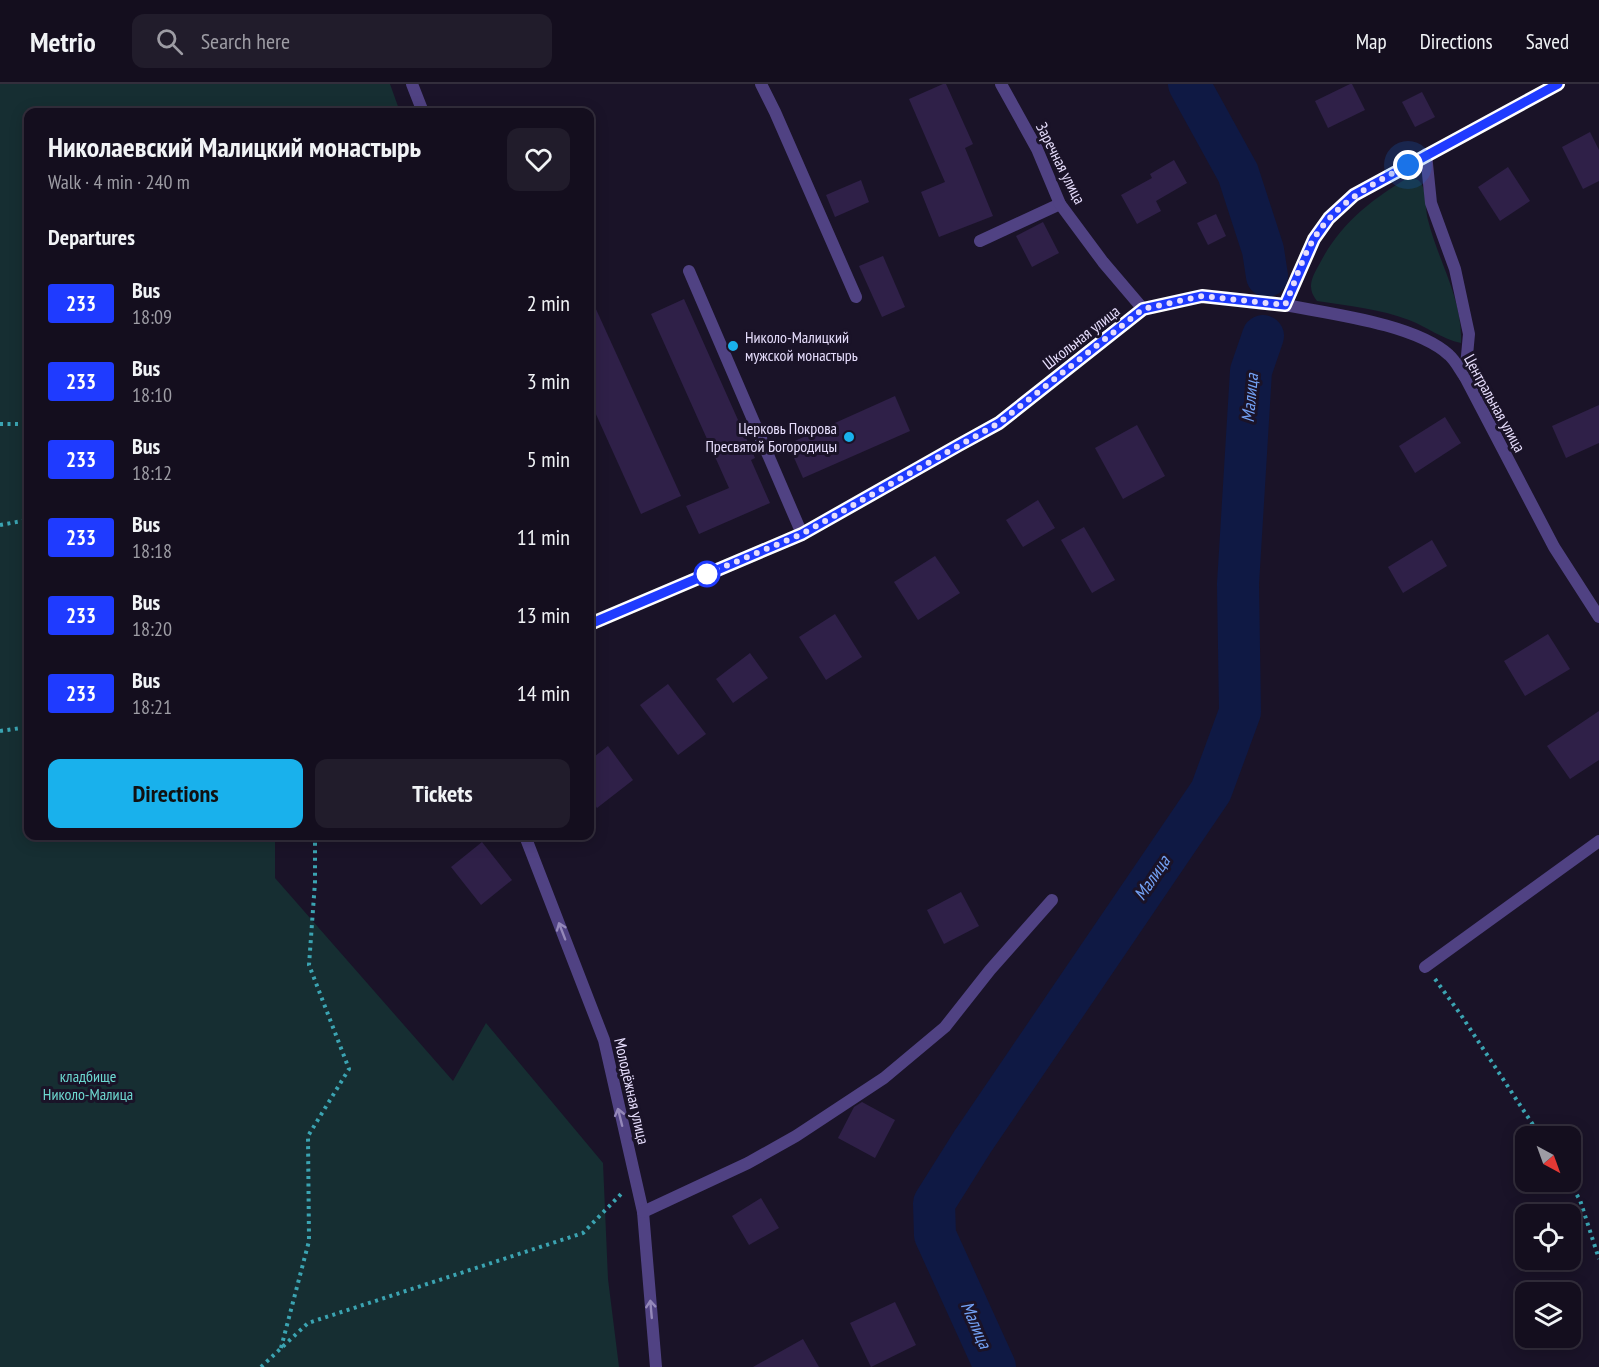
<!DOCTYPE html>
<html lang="en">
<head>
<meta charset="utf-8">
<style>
  :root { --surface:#140e1e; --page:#211c2b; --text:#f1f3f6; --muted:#9d9ca4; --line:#332e3c; --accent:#19b1ec }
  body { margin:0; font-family:"PT Sans Narrow",sans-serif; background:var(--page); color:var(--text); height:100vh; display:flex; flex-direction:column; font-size:22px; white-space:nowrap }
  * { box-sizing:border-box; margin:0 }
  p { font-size:20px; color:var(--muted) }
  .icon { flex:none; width:33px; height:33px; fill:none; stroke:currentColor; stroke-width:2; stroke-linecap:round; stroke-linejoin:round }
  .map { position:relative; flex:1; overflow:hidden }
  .drawer { position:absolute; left:24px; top:24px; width:570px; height:732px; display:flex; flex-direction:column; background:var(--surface); border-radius:12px; box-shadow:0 3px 15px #0003,0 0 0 2px var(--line) }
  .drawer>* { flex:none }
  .badge { padding:0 12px; border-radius:4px; font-size:21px; line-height:39px }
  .needle { width:39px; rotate:139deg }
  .fabs { position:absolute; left:1515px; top:1042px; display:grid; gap:12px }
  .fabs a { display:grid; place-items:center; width:66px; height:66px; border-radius:12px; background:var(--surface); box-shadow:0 3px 15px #0003,0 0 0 2px var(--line); font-size:30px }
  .you { position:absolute; width:30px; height:30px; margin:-15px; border:4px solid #fff; border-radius:50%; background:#1a73e8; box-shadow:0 0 0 9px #1a73e833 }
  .map>.badge { position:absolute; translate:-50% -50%; box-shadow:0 0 0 3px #fff }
  h2 { padding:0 24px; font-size:22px; line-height:54px }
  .round { display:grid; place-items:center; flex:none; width:63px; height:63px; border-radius:12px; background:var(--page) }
  .summary { display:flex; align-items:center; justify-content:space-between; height:102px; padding:0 24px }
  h1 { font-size:28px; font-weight:600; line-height:45px }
  .button { display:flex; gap:12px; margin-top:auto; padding:12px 24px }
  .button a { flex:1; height:69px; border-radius:12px; background:var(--accent); color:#111; font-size:24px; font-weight:600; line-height:69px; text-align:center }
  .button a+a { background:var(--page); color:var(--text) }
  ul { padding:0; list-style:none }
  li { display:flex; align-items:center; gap:18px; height:78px; padding:0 24px }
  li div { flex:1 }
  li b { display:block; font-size:22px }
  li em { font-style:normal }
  li .badge { min-width:66px; font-weight:700; text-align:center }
  header { display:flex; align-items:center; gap:36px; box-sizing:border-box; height:84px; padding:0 30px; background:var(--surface); border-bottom:2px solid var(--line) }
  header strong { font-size:28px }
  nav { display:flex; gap:33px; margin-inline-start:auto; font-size:21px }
  .search { width:420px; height:54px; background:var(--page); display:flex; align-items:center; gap:15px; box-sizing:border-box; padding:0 21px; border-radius:12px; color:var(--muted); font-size:22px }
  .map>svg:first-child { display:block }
  .green { fill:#162e32 }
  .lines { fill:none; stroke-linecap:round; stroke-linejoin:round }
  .river { stroke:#0f1944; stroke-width:42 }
  .building { fill:#2f2048 }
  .path { stroke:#3ba4b2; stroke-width:4; stroke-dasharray:3 4.5; stroke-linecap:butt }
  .lane { stroke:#504283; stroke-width:12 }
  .street { stroke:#504283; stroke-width:12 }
  .oneway { stroke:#9488b9 }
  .line-casing { stroke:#fff; stroke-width:14 }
  .line { stroke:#1f3bff; stroke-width:9 }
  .walk { stroke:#e6ddfc; stroke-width:6; stroke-dasharray:0 10.8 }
  .poi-dot { fill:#19b1ec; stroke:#1a1328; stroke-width:2 }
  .stop-dot { fill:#fff; stroke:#1f3bff; stroke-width:3 }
  .labels { text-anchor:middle; stroke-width:6; stroke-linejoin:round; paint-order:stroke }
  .street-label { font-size:16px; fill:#e6ddfc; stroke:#1a1328 }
  .poi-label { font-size:16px; fill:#e6ddfc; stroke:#1a1328; text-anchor:start }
  .park-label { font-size:16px; fill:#6dd8d0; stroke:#1a1328 }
  .water-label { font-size:18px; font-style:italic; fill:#73a1f4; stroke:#1a1328 }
</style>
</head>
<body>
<header>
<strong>Metrio</strong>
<div class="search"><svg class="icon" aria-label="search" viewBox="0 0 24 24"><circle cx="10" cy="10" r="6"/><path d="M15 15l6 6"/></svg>Search here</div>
<nav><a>Map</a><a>Directions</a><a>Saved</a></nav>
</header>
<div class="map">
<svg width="1599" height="1283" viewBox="0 0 1599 1283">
  <rect width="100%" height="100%" fill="#1a1328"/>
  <g class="green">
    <polygon points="0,0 390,0 400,28 28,28 28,752 275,752 275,794 453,997 486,939 603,1079 608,1195 619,1283 0,1283"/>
    <path d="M1409,93C1414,94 1418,95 1421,99C1427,109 1425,126 1428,136C1438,177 1463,215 1461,259C1442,255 1427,243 1409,236C1380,225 1349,222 1317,217C1306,204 1312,193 1320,179C1340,140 1372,115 1409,93Z"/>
  </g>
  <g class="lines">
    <g class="river">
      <polyline points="1189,0 1238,89 1263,166 1267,192"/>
      <polyline points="995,1283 935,1151 934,1119 973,1057 1211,707 1240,628 1238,500 1251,287 1263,252"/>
    </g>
  </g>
  <g class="building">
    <polygon points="943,0 946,0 973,60 965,64 993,132 939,153 921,108 945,98 909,15"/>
    <polygon points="1350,0 1352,0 1365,26 1328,44 1315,17"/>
    <polygon points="1422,8 1435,33 1415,43 1402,18"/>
    <polygon points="1590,48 1599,66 1599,97 1583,105 1562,63"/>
    <polygon points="1174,76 1187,99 1156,117 1161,127 1137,140 1121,111 1152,94 1150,90"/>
    <polygon points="1508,83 1530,117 1500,137 1478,103"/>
    <polygon points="861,96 869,118 835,133 826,111"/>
    <polygon points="1216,130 1226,152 1208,161 1197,139"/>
    <polygon points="1043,138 1059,169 1032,183 1016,152"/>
    <polygon points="883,172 905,223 882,233 859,182"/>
    <polygon points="590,212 681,412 641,430 590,317"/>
    <polygon points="684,215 755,374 751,376 770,419 699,450 686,422 729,404 651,230"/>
    <polygon points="895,312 910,347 803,394 788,360"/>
    <polygon points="1599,321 1599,359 1566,374 1552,342"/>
    <polygon points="1445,333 1461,359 1415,389 1399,362"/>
    <polygon points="1137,341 1165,392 1123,415 1095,364"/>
    <polygon points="1038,416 1055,444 1023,463 1006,436"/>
    <polygon points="1084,443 1115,496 1092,509 1061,456"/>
    <polygon points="1432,456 1447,482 1403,509 1388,483"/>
    <polygon points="935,472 960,509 918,536 894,498"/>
    <polygon points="835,530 862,573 826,596 799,553"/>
    <polygon points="1548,550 1570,585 1525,612 1504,577"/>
    <polygon points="750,569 768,594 733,619 716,595"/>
    <polygon points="668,600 706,650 678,671 640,621"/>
    <polygon points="1599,627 1599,676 1570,695 1547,662"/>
    <polygon points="608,662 633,696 597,724 590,714 590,676"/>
    <polygon points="482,758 512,796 481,821 451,783"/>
    <polygon points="961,808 979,842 944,860 927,826"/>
    <polygon points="862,1018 895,1036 875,1074 838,1054 854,1023"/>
    <polygon points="761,1114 779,1144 749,1161 732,1132"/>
    <polygon points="895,1218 916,1261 871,1283 850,1239"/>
    <polygon points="803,1255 819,1283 753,1283"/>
  </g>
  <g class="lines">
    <g class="path">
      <polyline points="0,340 28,340"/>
      <polyline points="0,441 28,436"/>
      <polyline points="0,647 28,643"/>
      <polyline points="1435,895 1461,931 1541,1053"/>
      <polyline points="1569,1098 1580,1116 1599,1175"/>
      <polyline points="281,1264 309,1157 308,1052 349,985 309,881 315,798 315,752"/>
      <polyline points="261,1283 308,1239 583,1149 622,1109"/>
    </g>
    <g class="lane">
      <polyline points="761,0 775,28 856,213"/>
      <polyline points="1426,70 1431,119 1455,185 1469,250 1465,293"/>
      <polyline points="980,157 1060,120"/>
      <polyline points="689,187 802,450"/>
      <polyline points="1425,883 1599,757"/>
    </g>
    <g class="street">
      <polyline points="412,0 423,28"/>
      <polyline points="1001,0 1037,65 1060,120 1103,178 1143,225"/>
      <path d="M1285,221C1331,230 1415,240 1449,271C1455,276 1460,286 1465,293L1554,463L1599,533"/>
      <polyline points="590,540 802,450 998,339 1143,225 1202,212 1285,221 1314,155 1329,134 1354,111 1558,0"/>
      <polyline points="525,752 604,956 643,1128 656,1283"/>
      <polyline points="643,1128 748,1079 796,1052 884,994 945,943 990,886 1052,816"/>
    </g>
  </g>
  <defs><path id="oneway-shaft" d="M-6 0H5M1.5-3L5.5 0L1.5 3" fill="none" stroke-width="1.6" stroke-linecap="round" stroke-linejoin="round" transform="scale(1.5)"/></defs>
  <g class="oneway">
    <use href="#oneway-shaft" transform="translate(562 847) rotate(-111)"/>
    <use href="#oneway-shaft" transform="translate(620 1033) rotate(-104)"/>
    <use href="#oneway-shaft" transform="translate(651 1225) rotate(-95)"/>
  </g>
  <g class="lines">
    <defs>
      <polyline id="line" points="590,540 802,450 959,361 999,339 1143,225 1202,212 1285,221 1314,155 1329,134 1354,111 1558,0"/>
    </defs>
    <use href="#line" class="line-casing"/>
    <use href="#line" class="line"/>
    <path class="walk" d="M707,490L802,450L999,339L1143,225L1202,212L1285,221C1295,199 1302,173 1315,153C1337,118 1373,100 1408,81"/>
  </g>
  <g class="poi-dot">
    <circle cx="733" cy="262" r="6"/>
    <circle cx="849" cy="353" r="6"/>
  </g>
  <circle class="stop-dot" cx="707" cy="490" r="12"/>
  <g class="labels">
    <g class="street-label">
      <text transform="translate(1061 79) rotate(63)" y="6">Заречная улица</text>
      <text transform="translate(1081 253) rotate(-38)" y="6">Школьная улица</text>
      <text transform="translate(1495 319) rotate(61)" y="6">Центральная улица</text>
      <text transform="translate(632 1007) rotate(77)" y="6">Молодёжная улица</text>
    </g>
    <g class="poi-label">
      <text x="745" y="259">Николо-Малицкий<tspan x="745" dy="18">мужской монастырь</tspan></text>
      <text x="837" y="350" text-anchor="end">Церковь Покрова<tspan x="837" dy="18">Пресвятой Богородицы</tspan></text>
    </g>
    <g class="park-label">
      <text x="88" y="998">кладбище<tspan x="88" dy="18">Николо-Малица</tspan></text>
    </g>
    <g class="water-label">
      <text transform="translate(1250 314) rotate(-85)" y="6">Малица</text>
      <text transform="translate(1152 794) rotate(-56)" y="6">Малица</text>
      <text transform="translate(976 1241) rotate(66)" y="6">Малица</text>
    </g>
  </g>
</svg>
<div class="fabs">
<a><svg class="needle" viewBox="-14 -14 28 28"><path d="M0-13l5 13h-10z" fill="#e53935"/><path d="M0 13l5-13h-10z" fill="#9d9ca4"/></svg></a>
<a><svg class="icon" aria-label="locate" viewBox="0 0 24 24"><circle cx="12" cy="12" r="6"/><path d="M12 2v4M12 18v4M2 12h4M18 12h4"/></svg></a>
<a><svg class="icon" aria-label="layers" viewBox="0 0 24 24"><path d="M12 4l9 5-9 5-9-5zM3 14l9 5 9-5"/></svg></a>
</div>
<div class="you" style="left:1408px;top:81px"></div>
<section class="drawer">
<div class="summary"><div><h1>Николаевский Малицкий монастырь</h1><p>Walk · 4 min · 240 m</p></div><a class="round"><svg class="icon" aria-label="heart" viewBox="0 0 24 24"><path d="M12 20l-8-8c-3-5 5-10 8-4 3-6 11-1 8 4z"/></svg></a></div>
<h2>Departures</h2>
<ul>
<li><span class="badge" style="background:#1f3bff;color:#fff">233</span><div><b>Bus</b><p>18:09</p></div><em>2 min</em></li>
<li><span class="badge" style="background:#1f3bff;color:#fff">233</span><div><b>Bus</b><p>18:10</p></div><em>3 min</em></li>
<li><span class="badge" style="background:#1f3bff;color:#fff">233</span><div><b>Bus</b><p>18:12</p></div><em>5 min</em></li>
<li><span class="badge" style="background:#1f3bff;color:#fff">233</span><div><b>Bus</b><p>18:18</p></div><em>11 min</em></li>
<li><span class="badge" style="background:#1f3bff;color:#fff">233</span><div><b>Bus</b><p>18:20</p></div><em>13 min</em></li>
<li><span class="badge" style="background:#1f3bff;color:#fff">233</span><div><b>Bus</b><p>18:21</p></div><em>14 min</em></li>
</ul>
<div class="button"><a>Directions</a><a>Tickets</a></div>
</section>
</div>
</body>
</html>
